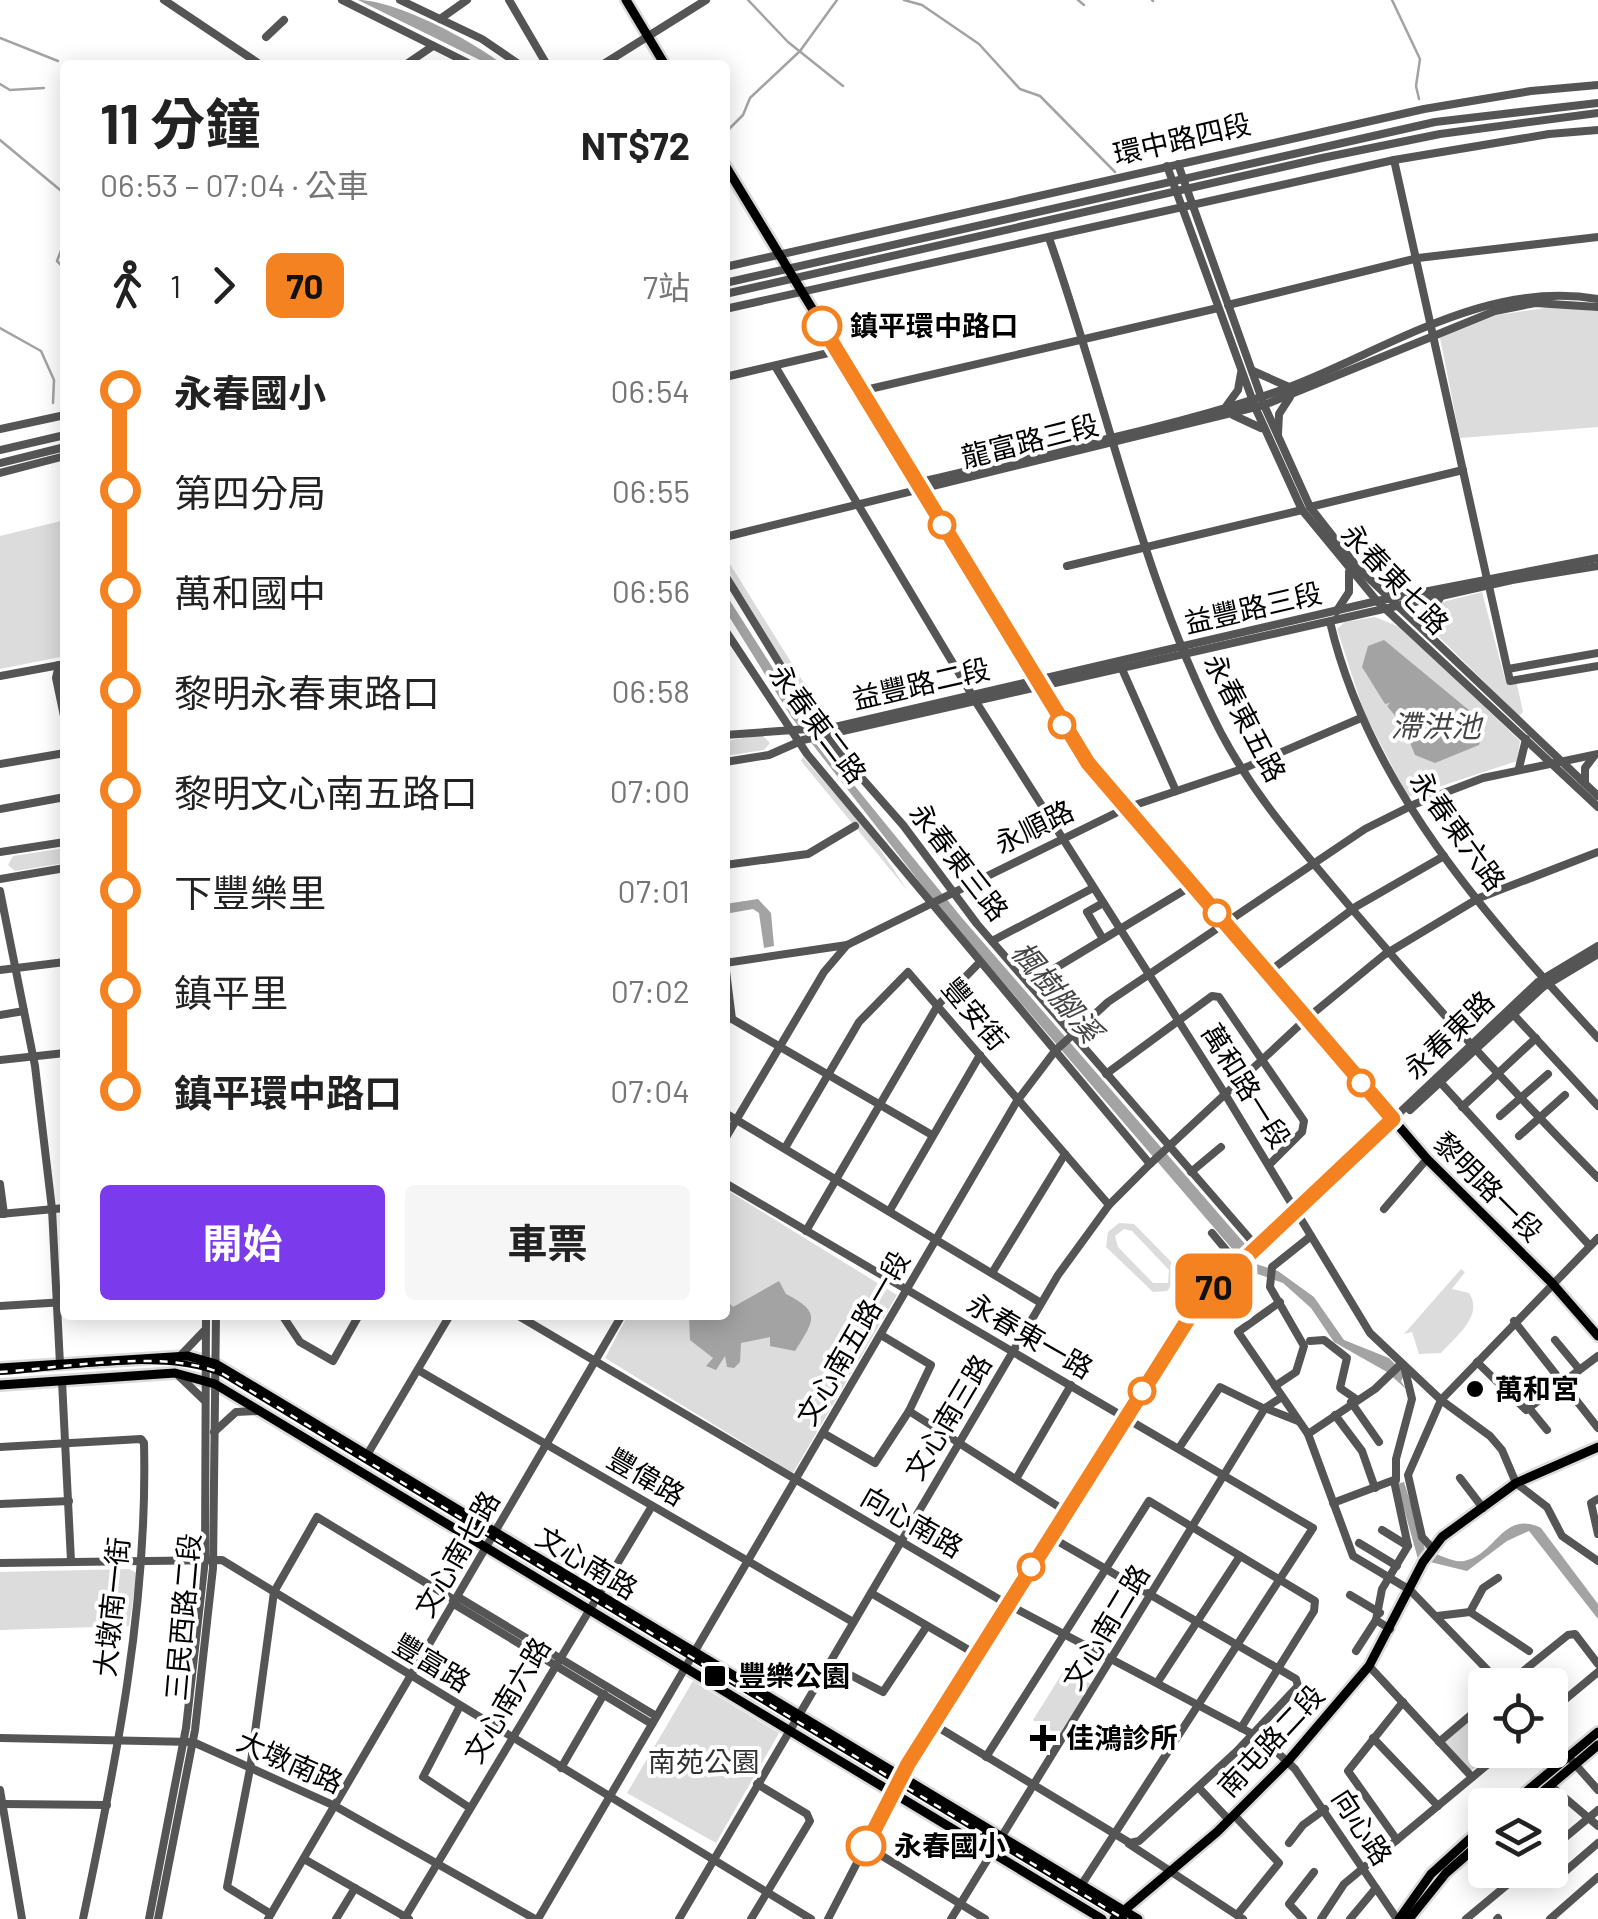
<!DOCTYPE html>
<html lang="zh-TW">
<head>
<meta charset="utf-8">
<style>
  :root { --surface:#fff; --page:#f6f6f6; --text:#222; --muted:#767676; --accent:#7c3aed }
  body { margin:0; font-family:Barlow,"Noto Sans TC",sans-serif; background:var(--page); color:var(--text); height:100vh; display:flex; flex-direction:column; font-size:38px; white-space:nowrap }
  * { box-sizing:border-box; margin:0 }
  p { font-size:32px; color:var(--muted) }
  .icon { flex:none; width:55px; height:55px; fill:none; stroke:currentColor; stroke-width:2; stroke-linecap:round; stroke-linejoin:round }
  .map { position:relative; flex:1; overflow:hidden }
  .panel { position:absolute; left:60px; top:60px; width:670px; height:1260px; display:flex; flex-direction:column; background:var(--surface); border-radius:10px; box-shadow:0 5px 25px #0003 }
  .panel>* { flex:none }
  .badge { padding:0 20px; border-radius:15px; font-size:35px; line-height:65px }
  .tools { position:absolute; left:1468px; top:1668px; display:grid; gap:20px }
  .tools a { display:grid; place-items:center; width:100px; height:100px; border-radius:10px; background:var(--surface); box-shadow:0 5px 25px #0003; font-size:50px }
  .map>.badge { position:absolute; translate:-50% -50%; box-shadow:0 0 0 5px #fff }
  .legs { display:flex; align-items:center; gap:15px; height:110px; padding:0 40px; font-size:32px }
  .legs p { margin-inline-start:auto }
  .summary { display:flex; align-items:center; justify-content:space-between; height:170px; padding:0 40px }
  h1 { font-size:55px; font-weight:700; line-height:75px }
  .cta { display:flex; gap:20px; margin-top:auto; padding:20px 40px }
  .cta a { flex:1; height:115px; border-radius:10px; background:var(--accent); color:#fff; font-size:40px; font-weight:700; line-height:115px; text-align:center }
  .cta a+a { background:var(--page); color:var(--text) }
  ul { padding:0 40px; list-style:none }
  li { display:flex; align-items:center; gap:35px; height:100px; font-size:38px }
  li i { display:grid; place-items:center; width:15px; height:100%; margin:0 12px; background:currentColor }
  li i::after { content:''; width:25px; height:25px; margin:-12px; border:8px solid; border-radius:50%; background:var(--surface) }
  li p { margin-inline-start:auto }
  li:first-child i { background:linear-gradient(#0000 50%,currentColor 0) }
  li:last-child i { background:linear-gradient(currentColor 50%,#0000 0) }
  .map>svg:first-child { display:block }
  .green { fill:#dcdcdc; fill-rule:evenodd }
  .water { fill:#a3a3a3 }
  .lines { fill:none; stroke-linecap:round; stroke-linejoin:round }
  .stream { stroke:#a3a3a3; stroke-width:2.5 }
  .major-casing { stroke:#dbdbdb; stroke-width:14 }
  .minor { stroke:#555; stroke-width:8 }
  .major { stroke:#000; stroke-width:9 }
  .rail-casing { stroke:#000; stroke-width:6 }
  .rail { stroke:#fff; stroke-width:2.5; stroke-dasharray:8; stroke-linecap:butt }
  .line-1-casing { stroke:#fff; stroke-width:22 }
  .line-1 { stroke:#f58220; stroke-width:15 }
  .stop-1-dot { fill:#fff; stroke:#f58220; stroke-width:5 }
  .poi-dot { fill:#000; stroke:#fff; stroke-width:4 }
  .labels { text-anchor:middle; stroke-width:8; stroke-linejoin:round; paint-order:stroke }
  .street-label { font-size:28px; fill:#000; stroke:#fff }
  .stop-label { font-size:28px; font-weight:bold; fill:#000; stroke:#fff; text-anchor:start }
  .poi-label { font-size:28px; font-weight:bold; fill:#000; stroke:#fff; text-anchor:start }
  .park-label { font-size:28px; fill:#333; stroke:#fff }
  .water-label { font-size:30px; font-style:italic; fill:#444; stroke:#fff }
</style>
</head>
<body>
<div class="map">
<svg width="1598" height="1919" viewBox="0 0 1598 1919">
  <rect width="100%" height="100%" fill="#fff"/>
  <g class="green">
    <polygon points="1552,307 1598,311 1598,427 1460,438 1440,338 1497,315"/>
    <polygon points="65,520 65,656 0,669 0,536"/>
    <path d="M725,556L824,715L823,719C805,709 725,578 725,556Z"/>
    <polygon points="1482,592 1506,683 1517,684 1523,712 1519,716 1432,630 1433,614 1439,603"/>
    <polygon points="1375,617 1402,628 1520,741 1517,761 1408,797 1364,712 1337,629 1345,622"/>
    <polygon points="762,735 770,743 764,750 725,756 725,741"/>
    <polygon points="803,757 867,830 908,891 801,761"/>
    <polygon points="65,848 65,863 15,871 8,865 13,856"/>
    <polygon points="725,1189 897,1295 793,1473 605,1358 628,1315 725,1315"/>
    <path d="M1119,1223L1134,1224L1193,1284L1189,1289L1177,1278L1167,1291L1153,1292L1106,1247L1108,1232ZM1124,1229L1132,1231L1169,1270L1168,1283H1153L1118,1247L1115,1236Z"/>
    <path d="M1461,1269L1465,1272L1452,1289L1469,1293C1484,1316 1456,1336 1441,1353L1419,1354L1412,1332L1404,1334Z"/>
    <polygon points="129,1569 137,1573 129,1626 0,1630 0,1572"/>
    <polygon points="1065,1669 1091,1684 1059,1736 1033,1720"/>
    <polygon points="693,1681 779,1733 716,1843 627,1793"/>
    <polygon points="1471,1717 1485,1734 1485,1750 1499,1751 1469,1772 1442,1742"/>
  </g>
  <g class="water">
    <path d="M358,0C396,0 473,41 503,65H490Z"/>
    <polygon points="725,593 824,748 962,918 1245,1244 1256,1264 1278,1271 1314,1297 1344,1340 1389,1358 1405,1374 1401,1381 1406,1389 1387,1372 1334,1342 1311,1308 1283,1283 1252,1272 942,911 792,718 725,610"/>
    <polygon points="1384,640 1476,716 1484,731 1479,745 1435,763 1415,755 1403,725 1387,706 1390,703 1385,704 1362,667 1368,646"/>
    <polygon points="758,899 771,913 774,946 764,948 759,913 753,909 725,914 725,904"/>
    <path d="M779,1281L786,1294C821,1312 815,1319 795,1351L770,1346V1337L741,1343L740,1362L734,1368L727,1367L725,1356L716,1370L706,1366L713,1358L690,1340L689,1315H725V1299L733,1307Z"/>
    <path d="M1404,1482L1425,1549C1436,1553 1452,1563 1464,1561C1496,1555 1503,1509 1541,1528L1598,1604V1619L1529,1531L1507,1541L1467,1571L1418,1559L1397,1484Z"/>
  </g>
  <g class="lines">
    <g class="stream">
      <polyline points="748,0 788,42 843,86"/>
      <polyline points="904,0 922,5 979,44 1020,89 1040,96 1115,172"/>
      <polyline points="1078,0 1084,5"/>
      <polyline points="1152,0 1153,1"/>
      <polyline points="1392,0 1420,59 1416,86 1419,99"/>
      <polyline points="0,38 58,61"/>
      <polyline points="0,84 10,90 44,88"/>
      <polyline points="725,133 743,115 750,98 800,51 837,0"/>
      <polyline points="0,140 65,194"/>
      <polyline points="65,240 57,261 65,269"/>
      <polyline points="0,328 41,351 54,380 53,403"/>
    </g>
    <defs>
      <g id="major">
        <polyline points="626,0 665,65"/>
        <polyline points="725,165 1088,763 1427,1159 1551,1282 1598,1336"/>
        <polyline points="0,1368 188,1356 216,1364 1138,1919"/>
        <polyline points="0,1385 175,1373 215,1384 1102,1919"/>
        <polyline points="1510,1805 1598,1732"/>
        <polyline points="1527,1805 1598,1745"/>
        <polyline points="1114,1919 1217,1832 1288,1761 1369,1666 1423,1562 1442,1537 1516,1483 1598,1447"/>
        <polyline points="1399,1919 1431,1874 1485,1825"/>
        <polyline points="1409,1919 1446,1873 1485,1839"/>
      </g>
    </defs>
    <use href="#major" class="major-casing"/>
    <g class="minor">
      <polyline points="164,0 261,65"/>
      <polyline points="342,0 472,65"/>
      <polyline points="400,0 482,39 520,65"/>
      <polyline points="509,0 547,65"/>
      <polyline points="440,19 467,0"/>
      <polyline points="266,37 284,20"/>
      <polyline points="405,65 433,46"/>
      <polyline points="602,65 706,0"/>
      <polyline points="1394,160 1487,579"/>
      <polyline points="1178,164 1264,405 1310,507 1357,567 1598,796"/>
      <polyline points="1167,166 1255,407 1302,510 1377,601 1598,807"/>
      <path d="M1049,238C1107,402 1141,578 1221,733C1256,799 1304,852 1352,909C1431,1002 1512,1091 1598,1178"/>
      <polyline points="725,267 1424,109 1531,91 1598,85"/>
      <polyline points="725,283 1435,122 1598,103"/>
      <polyline points="725,294 1322,158 1440,134 1598,113"/>
      <polyline points="1228,305 1418,258 1598,237"/>
      <polyline points="725,309 1394,160 1549,134 1598,130"/>
      <polyline points="775,366 972,695"/>
      <polyline points="1253,371 1289,387"/>
      <polyline points="725,377 837,351"/>
      <polyline points="861,391 1218,308"/>
      <polyline points="1227,405 1238,390 1241,373"/>
      <polyline points="1233,415 1261,428"/>
      <polyline points="0,429 65,415"/>
      <polyline points="1278,434 1279,414 1290,397"/>
      <polyline points="0,450 65,435"/>
      <polyline points="0,463 65,447"/>
      <polyline points="0,473 65,456"/>
      <path d="M920,488L929,480C1039,453 1153,432 1261,397C1371,362 1477,278 1598,299"/>
      <polyline points="1310,507 1463,470"/>
      <polyline points="725,537 1264,405 1495,311 1535,303 1598,307"/>
      <polyline points="1067,566 1302,510"/>
      <polyline points="725,575 800,697 844,758 903,825 977,924 1257,1247"/>
      <polyline points="1489,586 1510,681 1598,666"/>
      <polyline points="1336,612 1349,592 1349,572"/>
      <path d="M1330,622C1369,787 1486,916 1598,1038"/>
      <polyline points="725,630 807,754 1150,1164"/>
      <polyline points="1429,635 1429,614 1440,598"/>
      <polyline points="59,665 56,678 65,721"/>
      <polyline points="1122,669 1176,791"/>
      <polyline points="1508,669 1598,653"/>
      <polyline points="0,676 65,664"/>
      <polyline points="976,702 1225,1094 1370,1333 1441,1400 1490,1436 1502,1450 1516,1483 1547,1507 1562,1536 1598,1561"/>
      <polyline points="725,735 835,727 1377,601 1598,558"/>
      <polyline points="725,762 769,755 803,740 1512,580 1598,566"/>
      <polyline points="0,764 65,753"/>
      <polyline points="1519,768 1526,739"/>
      <polyline points="1585,783 1585,768 1594,756"/>
      <polyline points="0,809 65,797"/>
      <polyline points="0,852 65,842"/>
      <polyline points="725,865 808,854 855,826"/>
      <polyline points="0,879 65,868"/>
      <polyline points="0,891 35,1066 52,1209 60,1364"/>
      <polyline points="1103,903 1087,912 1103,939"/>
      <polyline points="992,941 1093,888"/>
      <polyline points="725,963 847,945 1126,808 1242,769 1361,718"/>
      <polyline points="725,963 732,1019"/>
      <polyline points="0,970 65,962"/>
      <polyline points="1267,973 1357,906 1444,856"/>
      <polyline points="1029,984 1193,885"/>
      <polyline points="1513,1014 1598,1106"/>
      <polyline points="0,1015 24,1011"/>
      <polyline points="732,1019 932,1135"/>
      <polyline points="0,1060 65,1053"/>
      <polyline points="1106,1074 1212,996 1219,997 1304,1121 1302,1132 1269,1165"/>
      <polyline points="1440,1082 1590,1246"/>
      <polyline points="1462,1107 1536,1038"/>
      <polyline points="1410,1110 1543,987 1598,954"/>
      <polyline points="725,1113 1041,1303"/>
      <polyline points="1500,1116 1548,1074"/>
      <polyline points="1519,1136 1565,1095"/>
      <polyline points="725,1139 824,972 847,945"/>
      <polyline points="785,1148 859,1022 908,972 1109,1205"/>
      <polyline points="1191,1172 1221,1147"/>
      <polyline points="725,1183 1313,1528 1082,1884"/>
      <polyline points="0,1184 4,1214"/>
      <polyline points="1384,1209 1427,1159"/>
      <polyline points="890,1210 980,1055"/>
      <polyline points="0,1214 65,1208"/>
      <polyline points="806,1231 938,1005 978,964"/>
      <polyline points="1212,1233 1237,1263"/>
      <polyline points="992,1273 1065,1154"/>
      <polyline points="1280,1302 1238,1332 1308,1434 1353,1556 1410,1590 1502,1685"/>
      <polyline points="0,1306 65,1302"/>
      <polyline points="282,1315 300,1342 333,1361 359,1315"/>
      <polyline points="517,1315 1007,1604 1264,1740 1295,1769 1397,1919"/>
      <polyline points="1514,1321 1598,1428"/>
      <polyline points="1555,1340 1579,1369"/>
      <polyline points="1310,1341 1324,1340 1347,1358 1340,1388 1356,1399"/>
      <polyline points="180,1356 204,1331"/>
      <polyline points="1477,1362 1526,1410 1598,1356"/>
      <polyline points="418,1370 853,1622"/>
      <polyline points="179,1376 204,1400"/>
      <polyline points="62,1381 71,1561"/>
      <polyline points="1275,1386 1296,1372 1304,1346 1270,1287 1272,1267 1311,1236"/>
      <polyline points="1351,1402 1379,1442"/>
      <polyline points="1265,1408 1298,1421"/>
      <polyline points="1529,1408 1547,1430"/>
      <polyline points="909,1411 1070,1514"/>
      <polyline points="1335,1415 1362,1451 1375,1488"/>
      <polyline points="214,1432 236,1412 257,1411"/>
      <polyline points="823,1433 875,1463 909,1411 931,1365 881,1335"/>
      <polyline points="1308,1434 1375,1389 1401,1364"/>
      <path d="M0,1447L141,1439L144,1443C148,1604 116,1762 83,1919"/>
      <polyline points="1179,1448 1220,1387 1265,1409"/>
      <polyline points="367,1455 450,1315"/>
      <polyline points="1460,1478 1483,1508"/>
      <polyline points="1016,1479 1071,1385"/>
      <polyline points="1396,1480 1396,1459 1412,1399 1405,1370"/>
      <polyline points="1598,1499 1591,1503 1598,1534"/>
      <polyline points="1333,1503 1394,1480"/>
      <polyline points="0,1504 69,1501"/>
      <polyline points="1382,1530 1408,1546"/>
      <polyline points="1359,1543 1397,1566"/>
      <polyline points="1432,1548 1422,1537 1408,1475 1441,1400 1598,1238"/>
      <polyline points="0,1563 222,1560 811,1919"/>
      <polyline points="871,1593 979,1656"/>
      <polyline points="1350,1595 1380,1613"/>
      <polyline points="458,1597 656,1716"/>
      <polyline points="454,1604 652,1724"/>
      <polyline points="1470,1612 1483,1588 1498,1578"/>
      <polyline points="1437,1616 1470,1612 1529,1651"/>
      <polyline points="1390,1629 1376,1620 1382,1589 1408,1546 1394,1481"/>
      <polyline points="1356,1651 1376,1620"/>
      <polyline points="829,1664 883,1692 927,1626"/>
      <polyline points="1369,1666 1472,1777"/>
      <polyline points="1157,1683 1240,1556"/>
      <polyline points="1506,1685 1568,1635 1575,1634 1598,1664"/>
      <polyline points="460,1706 423,1777 470,1808"/>
      <polyline points="1550,1712 1598,1672"/>
      <polyline points="936,1726 1130,1843 1139,1841 1237,1751 1298,1686 1296,1679 1054,1539"/>
      <polyline points="1550,1736 1598,1790"/>
      <polyline points="0,1738 193,1742 335,1806 535,1919"/>
      <polyline points="1373,1738 1438,1806"/>
      <polyline points="1439,1742 1485,1703"/>
      <polyline points="986,1757 1149,1501 1315,1601 1314,1611 1241,1728"/>
      <polyline points="561,1768 604,1694"/>
      <polyline points="909,1771 1203,1306 1392,1127"/>
      <polyline points="1551,1786 1598,1826"/>
      <polyline points="1199,1788 1229,1820"/>
      <polyline points="0,1790 22,1919"/>
      <polyline points="3,1804 107,1805"/>
      <polyline points="1234,1815 1279,1863 1237,1915"/>
      <polyline points="1397,1840 1348,1771 1403,1702"/>
      <polyline points="1289,1843 1303,1825 1325,1809"/>
      <polyline points="1129,1844 1243,1919"/>
      <polyline points="866,1846 985,1919"/>
      <polyline points="1550,1850 1598,1810"/>
      <polyline points="304,1859 409,1919"/>
      <polyline points="1554,1881 1598,1843"/>
      <polyline points="271,1914 227,1887 250,1769 274,1592 317,1517 456,1601"/>
      <polyline points="149,1919 186,1728 205,1559 206,1315"/>
      <polyline points="158,1919 195,1730 213,1568 216,1315"/>
      <polyline points="268,1919 622,1315"/>
      <polyline points="336,1919 355,1888"/>
      <polyline points="404,1919 652,1506"/>
      <polyline points="538,1919 1017,1101 1055,1051 1108,1002 1365,829 1415,804 1483,778 1598,754"/>
      <polyline points="679,1919 1058,1275 1109,1205 1150,1164 1306,1019 1384,955 1479,898 1598,852"/>
      <polyline points="751,1919 810,1821 807,1814 757,1784"/>
      <polyline points="828,1919 908,1764 1199,1302 1538,982 1598,946"/>
      <polyline points="951,1919 1265,1408 1282,1397"/>
      <polyline points="1303,1919 1289,1904 1314,1872"/>
      <polyline points="1321,1919 1344,1884 1505,1750"/>
      <polyline points="1350,1919 1376,1888"/>
      <polyline points="1466,1919 1525,1870"/>
      <polyline points="1497,1919 1498,1918"/>
      <polyline points="1550,1919 1598,1877"/>
    </g>
    <use href="#major" class="major"/>
    <defs>
      <path id="rail" d="M0,1372C65,1368 164,1348 223,1374L1124,1919"/>
    </defs>
    <use href="#rail" class="rail-casing"/>
    <use href="#rail" class="rail"/>
  </g>
  <g class="lines">
    <defs>
      <polyline id="line-1" points="822,326 1088,763 1393,1119 1199,1302 908,1764 866,1846"/>
    </defs>
    <use href="#line-1" class="line-1-casing"/>
    <use href="#line-1" class="line-1"/>
  </g>
  <g class="stop-1-dot">
    <circle cx="822" cy="326" r="18"/>
    <circle cx="942" cy="525" r="12"/>
    <circle cx="1062" cy="725" r="12"/>
    <circle cx="1217" cy="913" r="12"/>
    <circle cx="1361" cy="1083" r="12"/>
    <circle cx="1142" cy="1391" r="12"/>
    <circle cx="1031" cy="1567" r="12"/>
    <circle cx="866" cy="1846" r="18"/>
  </g>
  <g class="poi-dot">
    <circle cx="1475" cy="1389" r="10"/>
    <rect x="703" y="1664" width="24" height="24" rx="5"/>
    <path d="M1038 1723h10v10h10v10h-10v10h-10v-10h-10v-10h10z"/>
  </g>
  <g class="labels">
    <g class="street-label">
      <text transform="translate(1182 139) rotate(-13)" y="10">環中路四段</text>
      <text transform="translate(1030 441) rotate(-14)" y="10">龍富路三段</text>
      <text transform="translate(1395 579) rotate(46)" y="10">永春東七路</text>
      <text transform="translate(1253 608) rotate(-13)" y="10">益豐路三段</text>
      <text transform="translate(921 684) rotate(-13)" y="10">益豐路二段</text>
      <text transform="translate(1245 718) rotate(62)" y="10">永春東五路</text>
      <text transform="translate(818 724) rotate(53)" y="10">永春東二路</text>
      <text transform="translate(1034 827) rotate(-26)" y="10">永順路</text>
      <text transform="translate(1458 831) rotate(54)" y="10">永春東六路</text>
      <text transform="translate(959 862) rotate(52)" y="10">永春東三路</text>
      <text transform="translate(975 1014) rotate(50)" y="10">豐安街</text>
      <text transform="translate(1449 1035) rotate(-44)" y="10">永春東路</text>
      <text transform="translate(1246 1086) rotate(58)" y="10">萬和路一段</text>
      <text transform="translate(1488 1187) rotate(45)" y="10">黎明路一段</text>
      <text transform="translate(1030 1336) rotate(30)" y="10">永春東一路</text>
      <text transform="translate(853 1338) rotate(-60)" y="10">文心南五路一段</text>
      <text transform="translate(948 1417) rotate(-59)" y="10">文心南三路</text>
      <text transform="translate(646 1477) rotate(30)" y="10">豐偉路</text>
      <text transform="translate(912 1522) rotate(30)" y="10">向心南路</text>
      <text transform="translate(457 1554) rotate(-60)" y="10">文心南七路</text>
      <text transform="translate(587 1563) rotate(31)" y="10">文心南路</text>
      <text transform="translate(112 1607) rotate(-84)" y="10">大墩南一街</text>
      <text transform="translate(183 1617) rotate(-85)" y="10">三民西路二段</text>
      <text transform="translate(1106 1627) rotate(-59)" y="10">文心南二路</text>
      <text transform="translate(432 1663) rotate(31)" y="10">豐富路</text>
      <text transform="translate(507 1700) rotate(-59)" y="10">文心南六路</text>
      <text transform="translate(1271 1741) rotate(-47)" y="10">南屯路二段</text>
      <text transform="translate(290 1762) rotate(24)" y="10">大墩南路</text>
      <text transform="translate(1362 1827) rotate(57)" y="10">向心路</text>
    </g>
    <g class="stop-label">
      <text x="850" y="336">鎮平環中路口</text>
      <text x="894" y="1856">永春國小</text>
    </g>
    <g class="poi-label">
      <text x="1495" y="1399">萬和宮</text>
      <text x="738" y="1686">豐樂公園</text>
      <text x="1066" y="1748">佳鴻診所</text>
    </g>
    <g class="park-label">
      <text x="704" y="1772">南苑公園</text>
    </g>
    <g class="water-label">
      <text x="1436" y="737">滯洪池</text>
      <text transform="translate(1056 992) rotate(50)" y="10">楓樹腳溪</text>
    </g>
  </g>
</svg>
<div class="tools">
<a><svg class="icon" aria-label="locate" viewBox="0 0 24 24"><circle cx="12" cy="12" r="6"/><path d="M12 2v4M12 18v4M2 12h4M18 12h4"/></svg></a>
<a><svg class="icon" aria-label="layers" viewBox="0 0 24 24"><path d="M12 4l9 5-9 5-9-5zM3 14l9 5 9-5"/></svg></a>
</div>
<b class="badge" style="left:1214px;top:1286px;background:#f58220;color:#111">70</b>
<section class="panel">
<div class="summary"><div><h1>11 分鐘</h1><p>06:53 – 07:04 · 公車</p></div><b>NT$72</b></div>
<div class="legs"><svg class="icon" aria-label="walk" viewBox="0 0 24 24"><circle cx="13" cy="4" r="2"/><path d="M13 8l-2 6 4 7M11 14l-3 7M7 12l3-4h3l4 4"/></svg>1<svg class="icon" aria-label="forward" viewBox="0 0 24 24"><path d="M9 5l7 7-7 7"/></svg><b class="badge" style="background:#f58220;color:#111">70</b><p>7站</p></div>
<ul>
<li><i style="color:#f58220"></i><b>永春國小</b><p>06:54</p></li>
<li><i style="color:#f58220"></i><span>第四分局</span><p>06:55</p></li>
<li><i style="color:#f58220"></i><span>萬和國中</span><p>06:56</p></li>
<li><i style="color:#f58220"></i><span>黎明永春東路口</span><p>06:58</p></li>
<li><i style="color:#f58220"></i><span>黎明文心南五路口</span><p>07:00</p></li>
<li><i style="color:#f58220"></i><span>下豐樂里</span><p>07:01</p></li>
<li><i style="color:#f58220"></i><span>鎮平里</span><p>07:02</p></li>
<li><i style="color:#f58220"></i><b>鎮平環中路口</b><p>07:04</p></li>
</ul>
<div class="cta"><a>開始</a><a>車票</a></div>
</section>
</div>
</body>
</html>
